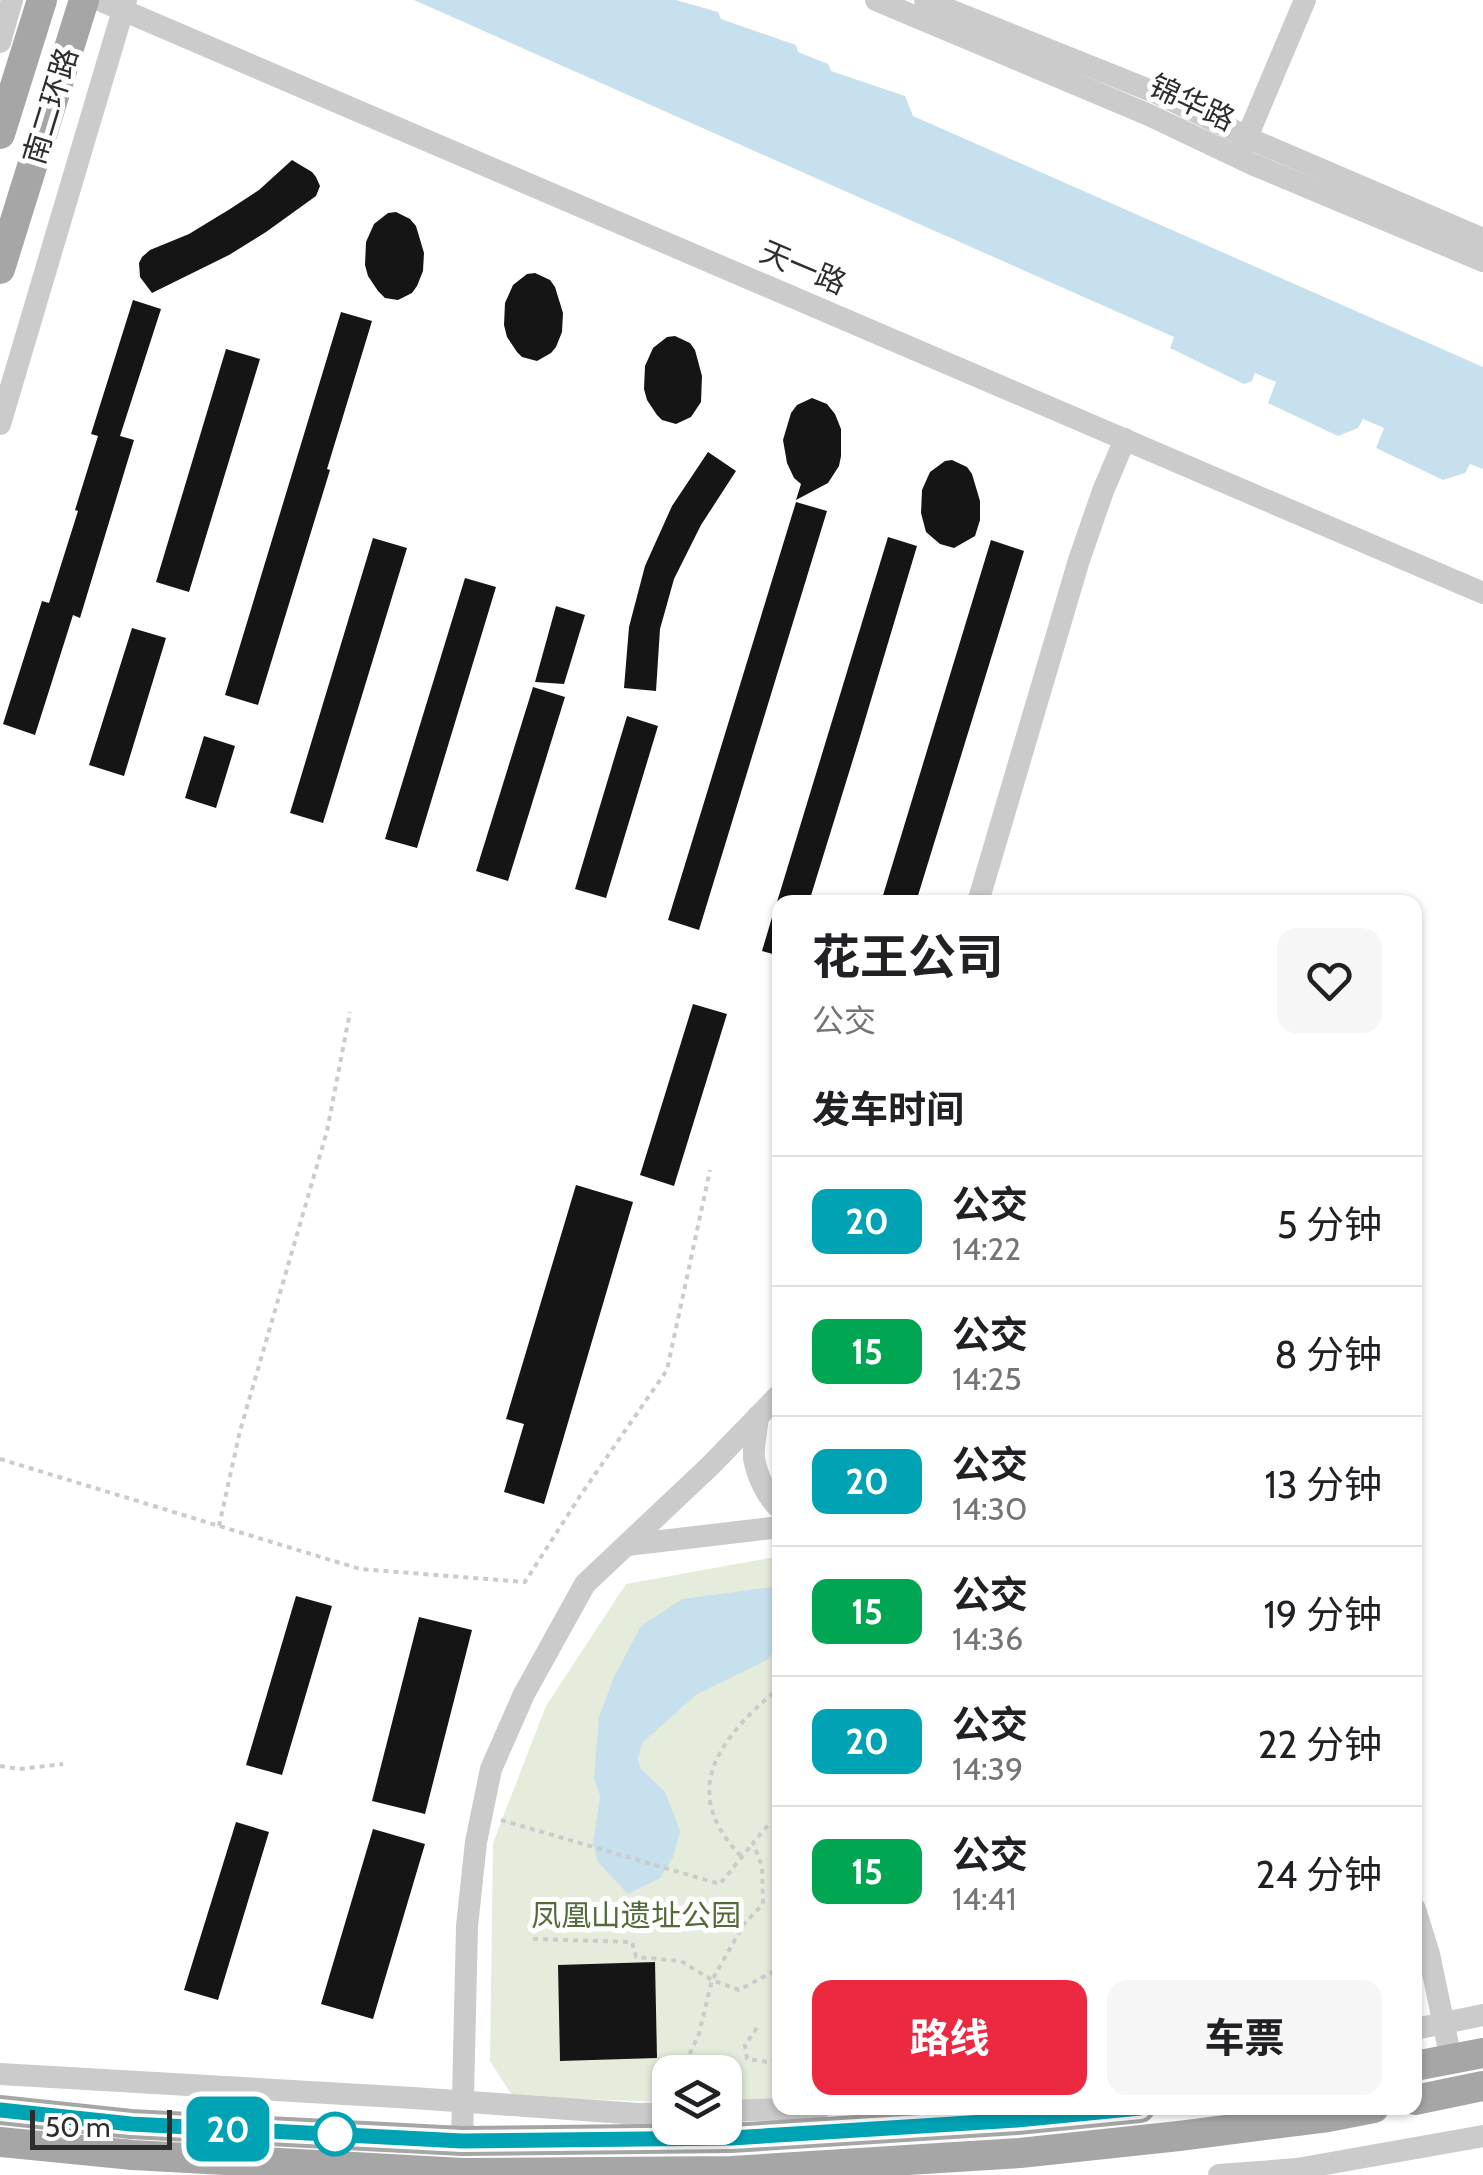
<!DOCTYPE html>
<html lang="zh">
<head>
<meta charset="utf-8">
<style>
  :root { --surface:#fff; --page:#f6f6f6; --text:#202124; --muted:#757577; --line:#e0e0e0; --accent:#ec2941 }
  body { margin:0; font-family:Cabin,"Noto Sans SC",sans-serif; background:var(--page); color:var(--text); height:100vh; display:flex; flex-direction:column; font-size:38px; white-space:nowrap }
  * { box-sizing:border-box; margin:0 }
  p { font-size:32px; color:var(--muted) }
  .icon { flex:none; width:55px; height:55px; fill:none; stroke:currentColor; stroke-width:2; stroke-linecap:round; stroke-linejoin:round }
  .map { position:relative; flex:1; overflow:hidden }
  .drawer { position:absolute; left:772px; top:895px; width:650px; height:1220px; display:flex; flex-direction:column; background:var(--surface); border-radius:20px; box-shadow:0 2px 8px #0004 }
  .drawer>* { flex:none }
  .badge { padding:0 20px; border-radius:15px; font-size:35px; line-height:65px }
  .fabs { position:absolute; left:652px; top:2055px; display:grid; gap:20px }
  .fabs a { display:grid; place-items:center; width:90px; height:90px; border-radius:20px; background:var(--surface); box-shadow:0 2px 8px #0004; font-size:50px }
  .scale { position:absolute; left:30px; bottom:25px; width:142px; box-sizing:border-box; padding-left:10px; border:5px solid #2e2e2e; border-top:0; font-size:28px; line-height:35px; white-space:nowrap; color:#2e2e2e; -webkit-text-stroke:8px #fff; paint-order:stroke }
  .map>.badge { position:absolute; translate:-50% -50%; box-shadow:0 0 0 5px #fff }
  h2 { padding:0 40px; font-size:38px; line-height:90px }
  .round { display:grid; place-items:center; flex:none; width:105px; height:105px; border-radius:20px; background:var(--page) }
  .summary { display:flex; align-items:center; justify-content:space-between; height:170px; padding:0 40px }
  h1 { font-size:48px; font-weight:700; line-height:75px }
  .action { display:flex; gap:20px; margin-top:auto; padding:20px 40px }
  .action a { flex:1; height:115px; border-radius:20px; background:var(--accent); color:#fff; font-size:40px; font-weight:700; line-height:115px; text-align:center }
  .action a+a { background:var(--page); color:var(--text) }
  ul { padding:0; list-style:none }
  li { display:flex; align-items:center; gap:30px; height:130px; padding:0 40px; border-top:2px solid var(--line) }
  li div { flex:1 }
  li b { display:block; font-size:38px }
  li em { font-style:normal }
  li .badge { min-width:110px; font-weight:700; text-align:center }
  .map>svg:first-child { display:block }
  .green { fill:#e5ecdb }
  .water { fill:#c6e0ed }
  .building { fill:#151515 }
  .lines { fill:none; stroke-linecap:round; stroke-linejoin:round }
  .path { stroke:#cbcbcb; stroke-width:4; stroke-dasharray:5 5; stroke-linecap:butt }
  .tertiary { stroke:#cbcbcb; stroke-width:22 }
  .primary { stroke:#a6a6a6; stroke-width:30 }
  .line-casing { stroke:#fff; stroke-width:22 }
  .line { stroke:#00a3b4; stroke-width:15 }
  .stop-dot { fill:#fff; stroke:#00a3b4; stroke-width:5 }
  .labels { text-anchor:middle; stroke-width:10; stroke-linejoin:round; paint-order:stroke }
  .street-label { font-size:30px; fill:#2e2e2e; stroke:#fff }
  .park-label { font-size:30px; fill:#536b3a; stroke:#fff }
</style>
</head>
<body>
<div class="map">
<svg width="1483" height="2175" viewBox="0 0 1483 2175">
  <rect width="100%" height="100%" fill="#fff"/>
  <polygon class="green" points="780,1556 780,2099 725,2103 725,2072 670,2072 670,2102 513,2097 490,2061 493,1843 546,1706 626,1584"/>
  <g class="water">
    <polygon points="414,0 676,0 718,12 721,19 796,45 798,52 828,64 831,71 905,96 913,116 1483,367 1483,469 1470,464 1465,473 1443,480 1376,448 1384,428 1363,419 1358,428 1338,436 1268,403 1276,382 1255,373 1252,381 1244,384 1170,348 1174,337"/>
    <polygon points="780,1586 779,1647 765,1661 697,1694 642,1743 638,1758 640,1768 665,1792 680,1831 673,1857 660,1878 628,1894 598,1862 593,1844 600,1796 594,1779 599,1717 614,1677 641,1626 682,1599"/>
  </g>
  <g class="building">
    <polygon points="292,160 312,172 316,177 320,186 316,196 266,232 229,255 152,293 140,277 139,263 142,257 150,250 189,234 230,209 259,190"/>
    <polygon points="396,212 410,219 416,226 424,253 423,271 417,286 412,293 398,300 385,298 378,291 368,276 365,265 366,242 374,224 388,213"/>
    <polygon points="535,273 550,280 555,287 563,313 562,332 556,347 551,353 537,361 522,357 517,352 507,337 504,325 505,303 513,285 527,274"/>
    <polygon points="133,300 161,309 120,436 134,440 80,618 73,615 35,735 3,724 42,601 49,603 78,511 75,510 98,436 91,434"/>
    <polygon points="341,312 372,321 327,469 330,470 258,705 225,695"/>
    <polygon points="675,336 690,343 695,350 702,376 701,402 691,417 676,424 662,420 657,415 647,400 644,389 645,366 653,348 667,337"/>
    <polygon points="226,349 260,359 189,592 156,582"/>
    <polygon points="812,398 827,404 835,414 841,429 841,456 839,466 828,483 796,500 801,484 794,478 787,463 783,440 791,413 797,405"/>
    <polygon points="708,452 736,471 701,525 674,579 660,629 656,691 624,688 629,627 645,566 672,506"/>
    <polygon points="952,460 967,467 972,474 980,501 980,520 975,536 954,548 940,544 926,532 921,513 922,490 930,472 945,461"/>
    <polygon points="796,502 827,511 699,930 668,920"/>
    <polygon points="888,537 917,546 859,740 809,902 777,902"/>
    <polygon points="373,538 407,548 323,823 290,813"/>
    <polygon points="991,540 1024,551 916,902 881,902"/>
    <polygon points="465,578 496,587 417,848 385,839"/>
    <polygon points="556,606 585,615 564,684 535,682"/>
    <polygon points="132,628 166,638 124,776 89,765"/>
    <polygon points="533,687 565,697 508,881 476,871"/>
    <polygon points="627,716 658,726 606,898 575,889"/>
    <polygon points="204,736 235,746 216,808 185,798"/>
    <polygon points="776,904 780,905 780,956 762,951"/>
    <polygon points="693,1004 727,1014 674,1186 640,1175"/>
    <polygon points="576,1185 633,1202 544,1504 504,1492 524,1424 506,1419"/>
    <polygon points="296,1596 332,1606 282,1775 246,1765"/>
    <polygon points="419,1617 472,1630 425,1814 372,1801"/>
    <polygon points="236,1822 269,1832 218,2000 184,1990"/>
    <polygon points="373,1829 425,1844 373,2019 321,2004"/>
    <polygon points="655,1962 657,2058 560,2061 558,1965"/>
  </g>
  <g class="lines">
    <g class="path">
      <polyline points="0,1459 360,1569 525,1582 580,1496 667,1370 710,1170"/>
      <polyline points="219,1526 240,1431 327,1131 350,1012"/>
      <polyline points="0,1766 19,1769 63,1764"/>
      <polyline points="501,1820 720,1884 753,1843"/>
      <path d="M741,1856C676,1789 722,1736 780,1687"/>
      <polyline points="533,1939 632,1942 636,1957 681,1961 712,1980 739,1990 780,1968"/>
      <polyline points="757,2028 745,2045 747,2059 769,2062 780,2059"/>
      <polyline points="681,2072 699,2034 712,1980 744,1924 763,1904 762,1866 753,1843 770,1823"/>
    </g>
    <g class="tertiary">
      <polyline points="99,0 1483,593"/>
      <polyline points="876,0 1149,115 1252,164 1483,261"/>
      <polyline points="925,0 1159,94 1257,142 1483,239"/>
      <polyline points="0,42 12,0"/>
      <polyline points="1242,149 1305,0"/>
      <polyline points="0,424 126,0"/>
      <polyline points="978,902 1079,560 1103,491 1125,439"/>
      <path d="M758,1416C757,1429 753,1445 754,1458C757,1476 767,1497 780,1509"/>
      <polyline points="627,1545 780,1527"/>
      <polyline points="1415,1909 1429,1954 1451,2059"/>
      <polyline points="1415,2029 1483,2015"/>
      <polyline points="0,2074 413,2098 639,2114 670,2113"/>
      <polyline points="725,2111 820,2108"/>
      <polyline points="462,2141 467,1926 476,1842 491,1769 524,1694 585,1584 710,1466 780,1394"/>
      <polyline points="1219,2175 1297,2169 1483,2136"/>
    </g>
    <g class="primary">
      <polyline points="0,134 42,0"/>
      <polyline points="0,269 84,0"/>
      <polyline points="1415,2066 1483,2053"/>
      <polyline points="1415,2100 1483,2086"/>
      <polyline points="0,2110 131,2124 462,2141 731,2138 1017,2120 1140,2108"/>
      <polyline points="0,2142 133,2155 463,2173 732,2171 1020,2153 1179,2136 1328,2117 1374,2108"/>
    </g>
  </g>
  <g class="lines">
    <defs>
      <polyline id="line" points="0,2110 131,2124 462,2141 732,2138 1017,2120 1140,2108"/>
    </defs>
    <use href="#line" class="line-casing"/>
    <use href="#line" class="line"/>
  </g>
  <circle class="stop-dot" cx="335" cy="2134" r="20"/>
  <g class="labels">
    <g class="street-label">
      <text transform="translate(1192 103) rotate(25)" y="10">锦华路</text>
      <text transform="translate(51 106) rotate(-73)" y="10">南二环路</text>
      <text transform="translate(803 268) rotate(23)" y="10">天一路</text>
    </g>
    <g class="park-label">
      <text x="636" y="1926">凤凰山遗址公园</text>
    </g>
  </g>
</svg>
<div class="fabs">
<a><svg class="icon" aria-label="layers" viewBox="0 0 24 24"><path d="M12 4l9 5-9 5-9-5zM3 14l9 5 9-5"/></svg></a>
</div>
<div class="scale">50 m</div>
<b class="badge" style="left:228px;top:2129px;background:#00a3b4;color:#fff">20</b>
<section class="drawer">
<div class="summary"><div><h1>花王公司</h1><p>公交</p></div><a class="round"><svg class="icon" aria-label="heart" viewBox="0 0 24 24"><path d="M12 20l-8-8c-3-5 5-10 8-4 3-6 11-1 8 4z"/></svg></a></div>
<h2>发车时间</h2>
<ul>
<li><span class="badge" style="background:#00a3b4;color:#fff">20</span><div><b>公交</b><p>14:22</p></div><em>5 分钟</em></li>
<li><span class="badge" style="background:#00a651;color:#fff">15</span><div><b>公交</b><p>14:25</p></div><em>8 分钟</em></li>
<li><span class="badge" style="background:#00a3b4;color:#fff">20</span><div><b>公交</b><p>14:30</p></div><em>13 分钟</em></li>
<li><span class="badge" style="background:#00a651;color:#fff">15</span><div><b>公交</b><p>14:36</p></div><em>19 分钟</em></li>
<li><span class="badge" style="background:#00a3b4;color:#fff">20</span><div><b>公交</b><p>14:39</p></div><em>22 分钟</em></li>
<li><span class="badge" style="background:#00a651;color:#fff">15</span><div><b>公交</b><p>14:41</p></div><em>24 分钟</em></li>
</ul>
<div class="action"><a>路线</a><a>车票</a></div>
</section>
</div>
</body>
</html>
